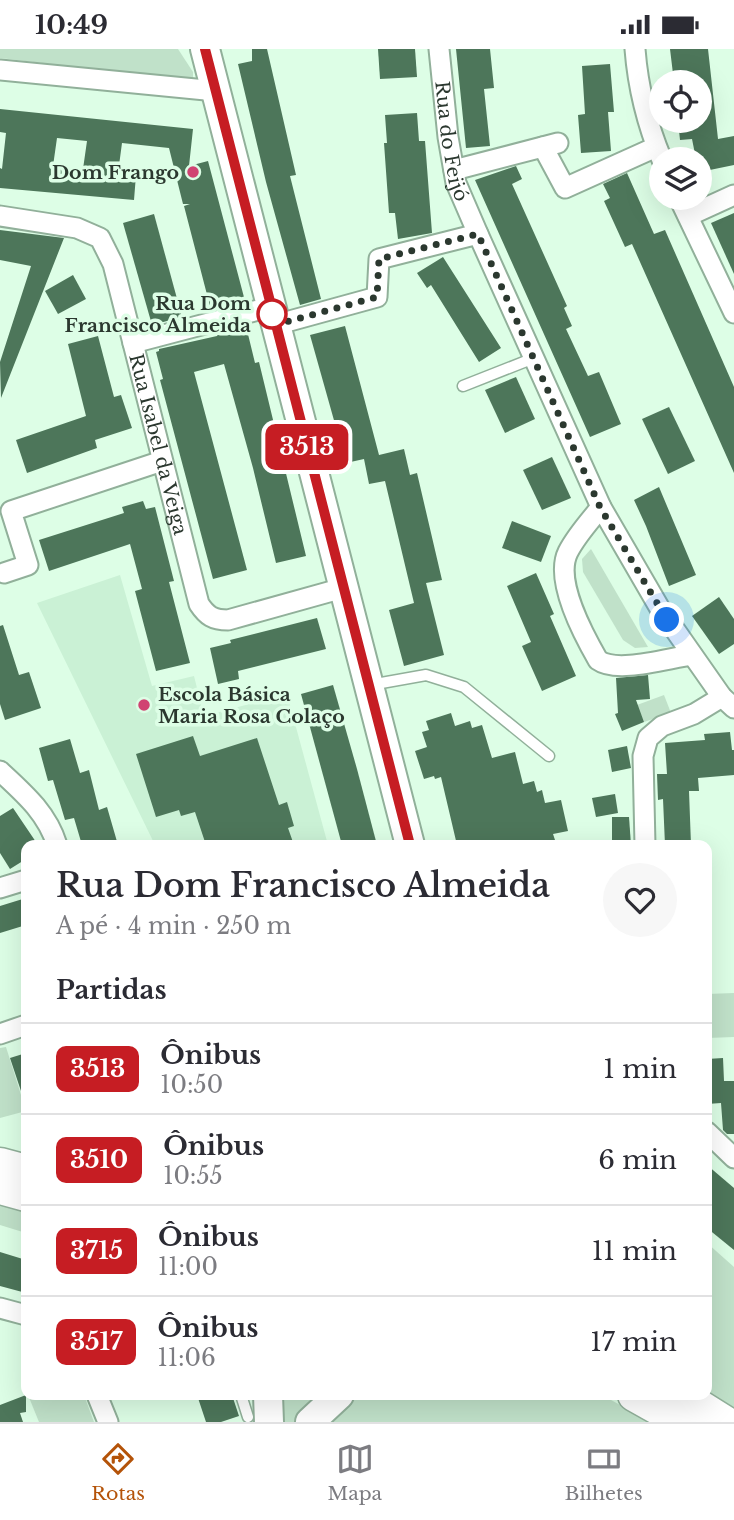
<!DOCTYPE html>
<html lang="pt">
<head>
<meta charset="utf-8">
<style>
  :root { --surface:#fff; --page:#f7f7f7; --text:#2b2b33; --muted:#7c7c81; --line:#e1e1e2; --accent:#b45309 }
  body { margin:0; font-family:"Libre Baskerville",serif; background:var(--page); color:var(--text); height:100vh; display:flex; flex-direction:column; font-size:26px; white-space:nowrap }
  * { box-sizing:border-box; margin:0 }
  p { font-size:23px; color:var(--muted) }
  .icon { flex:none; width:38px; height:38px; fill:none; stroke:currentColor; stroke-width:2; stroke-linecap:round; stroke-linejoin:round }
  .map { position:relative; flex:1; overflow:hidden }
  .drawer { position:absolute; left:21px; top:791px; width:691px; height:560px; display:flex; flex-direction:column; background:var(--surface); border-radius:14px; box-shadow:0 7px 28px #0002 }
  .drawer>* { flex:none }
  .badge { padding:0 14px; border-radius:10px; font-size:24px; line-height:46px }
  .fabs { position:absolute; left:649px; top:21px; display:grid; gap:14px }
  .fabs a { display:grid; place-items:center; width:63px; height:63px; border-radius:50%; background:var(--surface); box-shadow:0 7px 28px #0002; font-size:35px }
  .you { position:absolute; width:35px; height:35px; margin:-18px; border:5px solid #fff; border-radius:50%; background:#1a73e8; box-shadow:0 0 0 10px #1a73e833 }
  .map>.badge { position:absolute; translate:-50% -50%; box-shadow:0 0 0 4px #fff }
  h2 { padding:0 35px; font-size:26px; line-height:63px }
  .round { display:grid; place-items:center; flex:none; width:74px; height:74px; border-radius:37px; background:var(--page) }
  .summary { display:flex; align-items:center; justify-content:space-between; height:119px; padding:0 35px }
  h1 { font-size:33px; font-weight:600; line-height:52px }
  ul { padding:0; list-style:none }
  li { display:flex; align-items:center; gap:21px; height:91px; padding:0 35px; border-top:2px solid var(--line) }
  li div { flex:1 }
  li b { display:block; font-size:26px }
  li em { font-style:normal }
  li .badge { min-width:77px; font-weight:700; text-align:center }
  .status { display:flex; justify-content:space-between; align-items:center; height:49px; padding:0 35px; background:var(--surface); direction:ltr }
  .status svg { height:19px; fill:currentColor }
  .menu { display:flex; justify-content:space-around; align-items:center; height:98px; border-top:2px solid var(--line); background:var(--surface); font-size:19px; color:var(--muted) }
  .menu a { display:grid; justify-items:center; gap:4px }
  .menu .on { color:var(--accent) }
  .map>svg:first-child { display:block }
  .built { fill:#caf1d5 }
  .green { fill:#c0e1c9 }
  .building { fill:#4d765a; fill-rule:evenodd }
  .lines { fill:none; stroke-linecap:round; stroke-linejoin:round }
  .lane-casing { stroke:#91b09a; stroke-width:13 }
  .street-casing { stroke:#91b09a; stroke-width:23 }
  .secondary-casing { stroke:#91b09a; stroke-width:32 }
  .primary-casing { stroke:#91b09a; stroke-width:35 }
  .lane { stroke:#fff; stroke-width:10 }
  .street { stroke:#fff; stroke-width:19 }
  .secondary { stroke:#fff; stroke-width:28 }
  .primary { stroke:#fff; stroke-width:32 }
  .line-casing { stroke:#fff; stroke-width:16 }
  .line { stroke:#c61d23; stroke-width:10 }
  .walk { stroke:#2b382f; stroke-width:7; stroke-dasharray:0 12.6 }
  .poi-dot { fill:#d04372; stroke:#ddfee6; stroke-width:2.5 }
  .stop-dot { fill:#fff; stroke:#c61d23; stroke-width:3.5 }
  .labels { text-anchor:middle; stroke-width:7; stroke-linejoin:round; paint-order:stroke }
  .street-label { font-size:19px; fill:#2b382f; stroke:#ddfee6 }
  .poi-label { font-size:19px; font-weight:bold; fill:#2b382f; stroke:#ddfee6; text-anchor:end }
  .stop-label { font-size:19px; font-weight:bold; fill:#2b382f; stroke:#ddfee6; text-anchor:end }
</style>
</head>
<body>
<div class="status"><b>10:49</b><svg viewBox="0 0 49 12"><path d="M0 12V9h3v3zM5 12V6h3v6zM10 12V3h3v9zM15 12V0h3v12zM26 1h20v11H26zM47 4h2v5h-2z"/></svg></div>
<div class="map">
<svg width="734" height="1373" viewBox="0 0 734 1373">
  <rect width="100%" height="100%" fill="#ddfee6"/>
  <polygon class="built" points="120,526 152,637 194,627 204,667 287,645 328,796 155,796 37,554"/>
  <g class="green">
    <polygon points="0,0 178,0 193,23 193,29 187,31 0,9"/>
    <polygon points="591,500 648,598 635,599 623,591 583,523 582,510"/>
    <polygon points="664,646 671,664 644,673 637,656"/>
    <polygon points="734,944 734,988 707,989 707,945"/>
    <polygon points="6,998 26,1062 0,1069 0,999"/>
    <polygon points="0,1156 26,1163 26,1184 0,1176"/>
    <polygon points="707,1194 734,1218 734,1360 707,1343"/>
    <polygon points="28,1346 84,1346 94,1373 39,1373"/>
    <polygon points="273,1346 330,1346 304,1373 275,1373"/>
    <polygon points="359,1346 602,1346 651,1373 324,1373 348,1352"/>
  </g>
  <g class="building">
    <polygon points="252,0 267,0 296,126 290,127 321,250 300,256 266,133 238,15 252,12"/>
    <polygon points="378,0 415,0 417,28 380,30"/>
    <polygon points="456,0 490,0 494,39 484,40 490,97 466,99"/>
    <polygon points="670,0 708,0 718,90 734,87 734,116 700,123 700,110 696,110 692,90 680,91 678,72 700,72 700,33 674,33"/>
    <polygon points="610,15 614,63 608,63 611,102 581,104 578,66 585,65 582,17"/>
    <path d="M0,60L193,80L189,117L208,112L245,252L211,261L184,157L190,155H183L169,99L122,94L118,124L136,126L134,151L0,139V119L2,120L6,84L0,83ZM57,89L87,92L83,120L53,117Z"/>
    <polygon points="417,64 419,92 425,92 432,184 398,190 395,164 389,164 384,94 387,94 385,66"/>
    <polygon points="516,117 522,130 512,135 567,257 564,259 572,277 566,280 588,327 599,323 621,375 590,388 475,131"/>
    <polygon points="627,124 654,185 665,181 734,338 734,424 632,195 625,198 604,152 610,149 603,135"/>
    <polygon points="734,164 734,225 711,174"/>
    <polygon points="154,165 182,268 152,276 123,174"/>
    <polygon points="0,181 64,189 1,349 0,313 31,217 0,211"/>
    <polygon points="443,208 501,299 479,313 431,236 427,239 417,224"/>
    <polygon points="73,226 86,250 58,265 45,242"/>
    <polygon points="246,277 255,314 259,313 306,507 276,514 253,419 224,315 194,323 247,521 213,530 160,331 163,330 156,303 159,302 159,300 217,287 217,285"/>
    <polygon points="345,277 379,406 404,400 410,426 417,424 442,531 426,534 444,606 404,617 389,561 414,554 385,432 369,435 364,410 346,414 310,286"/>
    <polygon points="98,287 114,348 121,346 132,379 95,391 97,399 27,424 16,391 86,367 68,295"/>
    <polygon points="516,328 535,370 505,384 485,341"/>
    <polygon points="669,358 695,412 668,425 642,370"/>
    <polygon points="552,408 571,449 542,461 523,421"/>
    <polygon points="659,438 696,526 669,537 646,477 634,451"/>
    <polygon points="143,452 146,460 155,458 174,532 169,533 190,614 156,622 135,542 142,540 130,495 49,522 39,491 124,464 122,458"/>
    <polygon points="512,472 551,487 541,513 502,499"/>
    <polygon points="536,524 554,565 550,567 576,627 542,642 522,597 531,593 507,537"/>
    <polygon points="719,548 734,570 734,595 719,605 692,567"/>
    <polygon points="317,569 326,600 238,622 239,630 218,635 210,599 231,594 230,591"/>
    <polygon points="3,576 19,626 29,623 41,659 5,671 0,655 0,577"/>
    <polygon points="648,626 650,650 636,651 644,673 622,682 615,665 618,664 616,629"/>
    <polygon points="333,636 357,720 377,796 342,796 301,645"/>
    <polygon points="451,664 455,677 470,672 472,679 482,676 492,709 515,703 523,735 534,732 537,743 542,741 545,754 561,751 568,782 553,785 555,791 541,794 541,796 457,796 441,728 435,730 434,727 424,730 415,702 427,698 422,683 429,681 426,672"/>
    <polygon points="730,683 732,701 734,701 734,726 698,729 699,742 689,742 691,796 665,796 663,750 658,751 657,725 667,725 665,694 705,691 704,685"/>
    <polygon points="193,687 200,707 257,689 279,756 287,753 294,777 288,779 294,796 206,796 195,763 181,767 179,761 156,768 136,705"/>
    <polygon points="70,690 80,724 89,721 99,761 107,758 118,796 82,796 74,769 65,771 53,731 48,732 39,699"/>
    <polygon points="627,697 631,719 612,723 608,701"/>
    <polygon points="615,745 618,764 596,768 592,749"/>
    <polygon points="13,759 38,796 26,796 26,810 10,820 0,804 0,767"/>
    <polygon points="612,768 629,768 631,796 612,796"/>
    <polygon points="26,849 26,876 0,884 0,857"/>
    <polygon points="26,1004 26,1051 24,1051 10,1009"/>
    <polygon points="723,1009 724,1032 734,1032 734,1085 727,1085 723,1081 721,1054 707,1055 707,1010"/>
    <polygon points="707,1116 734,1139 734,1201 707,1179"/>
    <polygon points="0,1203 26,1211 26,1244 0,1237"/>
    <polygon points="26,1346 26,1363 20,1364 23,1373 0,1373 0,1356"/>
    <polygon points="197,1346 232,1346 239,1367 221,1373 206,1373"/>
  </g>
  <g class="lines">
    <defs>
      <g id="lane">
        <polyline points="463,337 534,309"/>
        <polyline points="370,636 426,626 464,638 549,707"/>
        <polyline points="241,1346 248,1368"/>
      </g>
      <g id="street">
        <path id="s1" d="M439,0L448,88L456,134L478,185L601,458L659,558L722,648L734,659"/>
        <path d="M635,0C638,39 647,75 662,111"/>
        <polyline points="0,21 216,42"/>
        <polyline points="543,98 565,139 656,98"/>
        <polyline points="454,121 558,94"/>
        <polyline points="679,149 734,264"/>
        <path id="s2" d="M0,167L77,179L100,189L113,215L199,555C207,567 213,571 228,571L343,539"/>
        <polyline points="688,167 734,146"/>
        <polyline points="275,276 377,248 379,210 478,185"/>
        <polyline points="133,294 270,258"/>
        <path d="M601,458C589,473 576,487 568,503C554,531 583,585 598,611C617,625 668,609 692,606"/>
        <polyline points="4,524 28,516 11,462 162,412"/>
        <path d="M0,722C25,745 47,764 57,796"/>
        <polyline points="645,796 643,707 648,689 662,677 694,665 722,648"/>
        <polyline points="0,839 26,831"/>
        <polyline points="0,985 26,976"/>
        <polyline points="707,1083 734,1109"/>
        <polyline points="0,1259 26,1266"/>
        <polyline points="97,1346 108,1373"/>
      </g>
      <g id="secondary">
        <polyline points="205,0 410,796"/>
        <polyline points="268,1346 269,1373"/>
        <polyline points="310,1373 339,1346"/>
      </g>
      <g id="primary">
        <polyline points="0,1115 26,1122"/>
        <polyline points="0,1139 26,1146"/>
        <polyline points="634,1346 682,1373"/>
        <polyline points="682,1346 725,1373"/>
      </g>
    </defs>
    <use href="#lane" class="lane-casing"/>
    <use href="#street" class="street-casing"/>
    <use href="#secondary" class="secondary-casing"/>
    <use href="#primary" class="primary-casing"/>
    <use href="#lane" class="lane"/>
    <use href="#street" class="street"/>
    <use href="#secondary" class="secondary"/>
    <use href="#primary" class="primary"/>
  </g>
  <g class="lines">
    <defs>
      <polyline id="line" points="205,0 410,796"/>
    </defs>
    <use href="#line" class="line-casing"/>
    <use href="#line" class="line"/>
    <polyline class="walk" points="272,265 275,276 377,248 379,210 478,185 600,458 667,571"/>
  </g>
  <g class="poi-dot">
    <circle cx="193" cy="123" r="7"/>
    <circle cx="144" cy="656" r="7"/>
  </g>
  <circle class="stop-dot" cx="272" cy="265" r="14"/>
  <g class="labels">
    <g class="street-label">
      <text dy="7" stroke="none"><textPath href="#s1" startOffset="93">Rua do Feijó</textPath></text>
      <text dy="7" stroke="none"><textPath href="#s2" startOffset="318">Rua Isabel da Veiga</textPath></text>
    </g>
    <g class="poi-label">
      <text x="179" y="130">Dom Frango</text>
      <text x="158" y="652" text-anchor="start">Escola Básica<tspan x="158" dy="22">Maria Rosa Colaço</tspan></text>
    </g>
    <g class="stop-label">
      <text x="251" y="261">Rua Dom<tspan x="251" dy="22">Francisco Almeida</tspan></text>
    </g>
  </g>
</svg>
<div class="fabs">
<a><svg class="icon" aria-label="locate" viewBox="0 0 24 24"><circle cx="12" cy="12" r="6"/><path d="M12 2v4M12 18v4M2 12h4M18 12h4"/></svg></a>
<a><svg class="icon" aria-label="layers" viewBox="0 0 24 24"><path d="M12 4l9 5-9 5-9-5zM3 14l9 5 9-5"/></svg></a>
</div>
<div class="you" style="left:667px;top:571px"></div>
<b class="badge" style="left:307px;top:398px;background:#c61d23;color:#fff">3513</b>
<section class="drawer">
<div class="summary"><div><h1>Rua Dom Francisco Almeida</h1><p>A pé · 4 min · 250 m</p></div><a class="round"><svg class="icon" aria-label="heart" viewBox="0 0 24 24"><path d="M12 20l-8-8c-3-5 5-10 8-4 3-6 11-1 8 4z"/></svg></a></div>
<h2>Partidas</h2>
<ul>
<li><span class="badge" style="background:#c61d23;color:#fff">3513</span><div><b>Ônibus</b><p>10:50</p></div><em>1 min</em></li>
<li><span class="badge" style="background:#c61d23;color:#fff">3510</span><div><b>Ônibus</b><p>10:55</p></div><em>6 min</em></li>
<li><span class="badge" style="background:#c61d23;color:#fff">3715</span><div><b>Ônibus</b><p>11:00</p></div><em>11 min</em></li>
<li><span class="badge" style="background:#c61d23;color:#fff">3517</span><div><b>Ônibus</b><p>11:06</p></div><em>17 min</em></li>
</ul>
</section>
</div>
<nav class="menu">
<a class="on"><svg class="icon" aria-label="directions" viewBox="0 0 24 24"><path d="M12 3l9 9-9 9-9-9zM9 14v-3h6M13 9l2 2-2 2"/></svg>Rotas</a>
<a><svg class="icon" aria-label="map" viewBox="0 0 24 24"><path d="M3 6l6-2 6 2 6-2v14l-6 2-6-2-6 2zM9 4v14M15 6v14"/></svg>Mapa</a>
<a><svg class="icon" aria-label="tickets" viewBox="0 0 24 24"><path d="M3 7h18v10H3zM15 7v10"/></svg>Bilhetes</a>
</nav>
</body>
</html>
